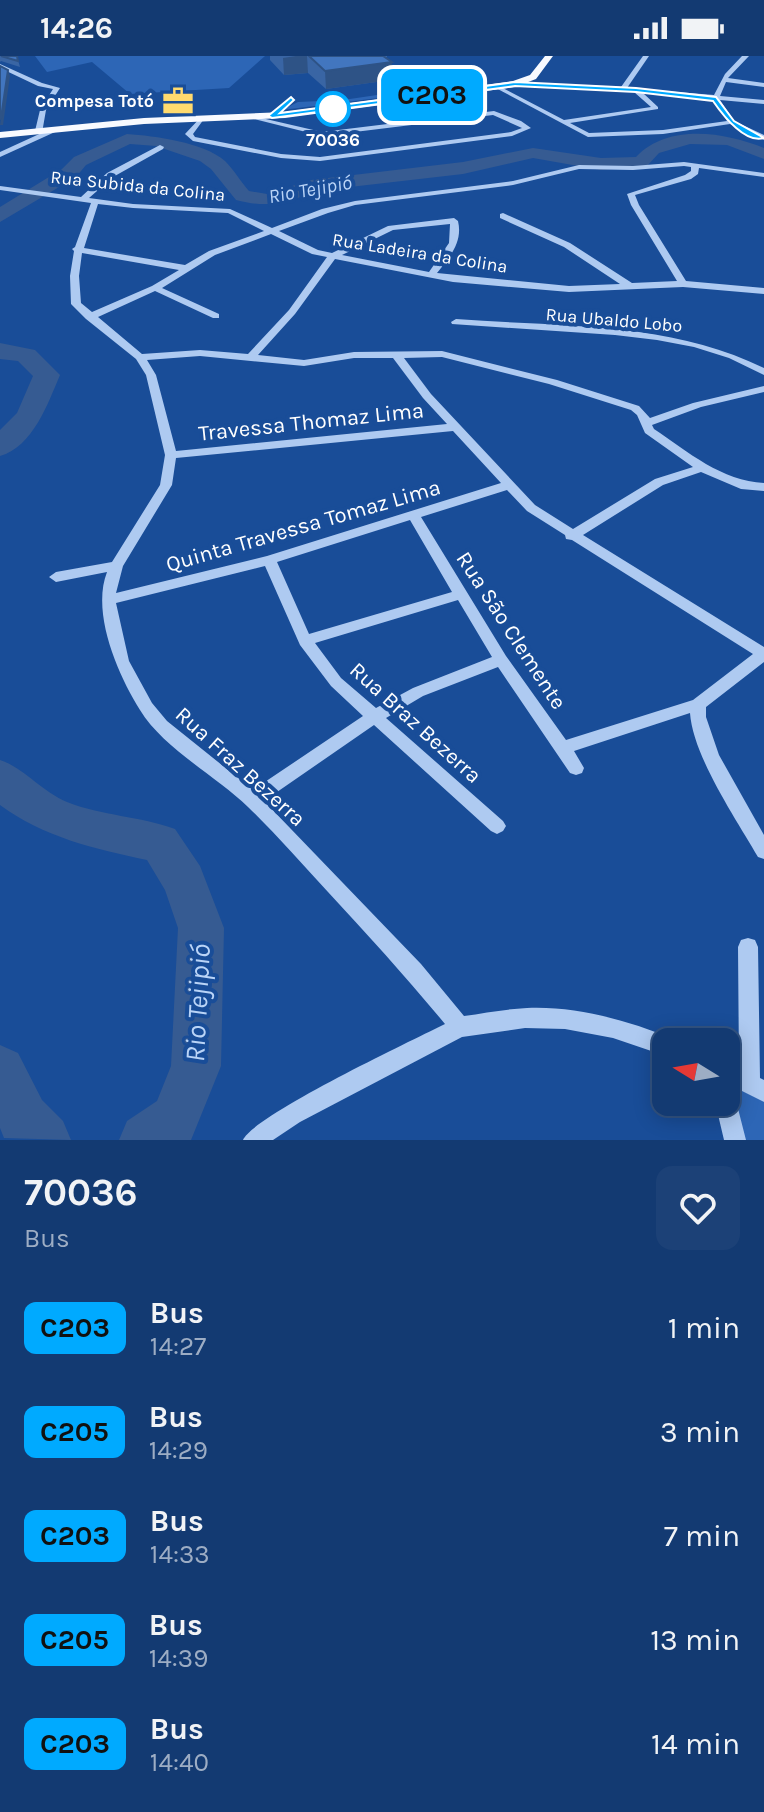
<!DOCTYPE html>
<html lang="en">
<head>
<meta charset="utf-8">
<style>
  :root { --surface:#133a72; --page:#1c4177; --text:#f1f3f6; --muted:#9dadc4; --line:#325484 }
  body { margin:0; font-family:Karla,sans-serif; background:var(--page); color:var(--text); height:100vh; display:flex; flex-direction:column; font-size:30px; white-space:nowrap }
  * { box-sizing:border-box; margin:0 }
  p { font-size:26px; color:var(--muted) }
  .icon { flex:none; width:44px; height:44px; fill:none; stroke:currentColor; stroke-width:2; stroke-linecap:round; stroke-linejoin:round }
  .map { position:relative; height:1084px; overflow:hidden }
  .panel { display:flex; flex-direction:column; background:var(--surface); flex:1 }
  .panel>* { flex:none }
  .badge { padding:0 16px; border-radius:12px; font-size:28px; line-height:52px }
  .needle { width:52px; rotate:281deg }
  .fabs { position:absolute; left:652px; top:972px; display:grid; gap:16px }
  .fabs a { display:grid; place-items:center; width:88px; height:88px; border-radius:16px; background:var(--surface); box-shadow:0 4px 20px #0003,0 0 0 2px var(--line); font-size:40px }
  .map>.badge { position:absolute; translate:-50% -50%; box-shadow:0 0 0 4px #fff }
  .round { display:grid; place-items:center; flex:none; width:84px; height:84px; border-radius:16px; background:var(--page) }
  .head { display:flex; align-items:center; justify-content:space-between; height:136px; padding:0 24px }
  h1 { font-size:38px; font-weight:700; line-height:60px }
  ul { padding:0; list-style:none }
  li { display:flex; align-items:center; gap:24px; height:104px; padding:0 24px }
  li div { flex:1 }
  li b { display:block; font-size:30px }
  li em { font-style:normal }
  li .badge { min-width:88px; font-weight:700; text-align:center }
  .status { display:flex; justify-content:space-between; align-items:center; height:56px; padding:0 40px; background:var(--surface); direction:ltr }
  .status svg { height:22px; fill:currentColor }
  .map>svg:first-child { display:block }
  .green { fill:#2d66b6 }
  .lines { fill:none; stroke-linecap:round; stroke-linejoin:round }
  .river { fill:#365b92; fill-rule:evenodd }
  .minor { fill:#aecaf1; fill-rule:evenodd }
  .major { fill:#f8faff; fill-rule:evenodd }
  .wall { fill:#3965a4 }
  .shaded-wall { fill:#2e5386 }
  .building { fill:#4276bf; stroke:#2e5386; stroke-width:2 }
  .line { fill:#0af; stroke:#fff; stroke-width:2 }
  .stop-dot { fill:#fff; stroke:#0af; stroke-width:4 }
  .labels { text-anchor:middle; stroke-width:8; stroke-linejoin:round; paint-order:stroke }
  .far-poi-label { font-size:18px; font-weight:bold; fill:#fff; stroke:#194d98; text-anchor:end }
  .far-stop-label { font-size:18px; font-weight:bold; fill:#fff; stroke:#194d98 }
  .far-street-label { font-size:18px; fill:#fff; stroke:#194d98 }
  .far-water-label { font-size:20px; font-style:italic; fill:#bad4f7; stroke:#194d98 }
  .street-label { font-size:22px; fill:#fff; stroke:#194d98 }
  .near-water-label { font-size:28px; font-style:italic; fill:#bad4f7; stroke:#194d98 }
</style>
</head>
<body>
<div class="status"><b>14:26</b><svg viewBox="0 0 49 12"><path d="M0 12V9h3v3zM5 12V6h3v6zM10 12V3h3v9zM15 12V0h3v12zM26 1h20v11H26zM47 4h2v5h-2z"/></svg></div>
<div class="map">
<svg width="764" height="1084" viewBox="0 0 764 1084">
  <rect width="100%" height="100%" fill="#194d98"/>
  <g class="green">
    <polygon points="35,0 265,0 229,32 130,38 92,6 47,16"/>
    <polygon points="419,31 442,34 282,54 298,46 343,44 411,34"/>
    <polygon points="728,1027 764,1046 764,1084 741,1084"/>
  </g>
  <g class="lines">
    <g class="river">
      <path d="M127,78C155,80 203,86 225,105C234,114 241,126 249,135L267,138L311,124L463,106L533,92L601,102L636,101C668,67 725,76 764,92V103L727,89L690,88L659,97L647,110L641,111L601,114L533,102L463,118L315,135C287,148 266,152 236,144L211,113L200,105L156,90L130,88L86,109L76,121L0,166V151L62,113L74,101Z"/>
      <path d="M0,287L35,294L60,319C48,347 33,391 0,400V374L17,357L33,320L18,305L0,303Z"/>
      <path d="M0,704C24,712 41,735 67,746C102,760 140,760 175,773L200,810L224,872L221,1010L191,1084H119L127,1065L157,1045L171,1010L178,872L165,834L147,804C95,793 43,781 0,749Z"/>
      <polygon points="0,989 18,997 42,1044 63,1065 71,1084 4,1082 0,1072"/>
    </g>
    <g class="minor">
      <path d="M643,0H649L627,32L714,39L725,18L742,0H749L728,22L764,27V31L726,26L720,40L764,44V48L720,44L734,65L764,79V84L730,68L663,78L588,81L492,30L497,29L564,64L651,51L634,36L512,28L515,26L621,31ZM643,37L713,43L727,65L663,74L589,77L570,67L658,53V51Z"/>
      <polygon points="0,8 42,27 60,32 46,54 42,77 35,75 40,54 53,33 38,30 0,12"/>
      <polygon points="494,55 521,65 531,72 512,80 320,105 281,102 193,85 185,78 201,61 204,63 193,78 195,81 281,98 320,101 511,76 522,72 493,59 322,80 246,61 249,59 322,76"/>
      <polygon points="48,74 55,76 0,101 0,96"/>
      <path d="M160,89L164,91L163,93L113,121L89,142L133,148L230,153L272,172L322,153L355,145L513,125L579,109L633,110L684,106L764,117V121L699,112L698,118L691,123L635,139L639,149L686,225L764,232V238L683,231L569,236L453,226L335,203L295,258L258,299L304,304L354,296L442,295L557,324L639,350L650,362L693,347L764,330V336L701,351L652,369L654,373C688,396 722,425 764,427V435L741,433L701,416L663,429L583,479L764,591V606L706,651V661L719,699L764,779V803L758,801C736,763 693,700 690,657L574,695L584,712L582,717L576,719L570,717L498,611L423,640L386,662L503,765L506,770L503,775L497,778L491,775L374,669L264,745L421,908L464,960C485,957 506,953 527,952C577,950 627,964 673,983L675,986H666V1000L613,982L565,973L525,972L462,981L300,1066L273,1084H243C254,1059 411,985 445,968C407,922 368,879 328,836C301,807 276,778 248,751C216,720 163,692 140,654C118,619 91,557 107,516L56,526L49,521L56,516L112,506L160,429L165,399L146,319L136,303L86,263L71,248L70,220L74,195L72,193L75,191L91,147L0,134V130L81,141L107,117ZM684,110L691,111V115L685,119L627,138L631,149L677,225L632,227L570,187L503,157L500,158V162L564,191L620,228L569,230L437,217C450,201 463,186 458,165L454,162L388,170L332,197L318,194L279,175L328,157L355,149L513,129L579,113L633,114ZM98,148L133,152L228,157L264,175L209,195L185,209L84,192ZM450,168L449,187L429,216L342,199L393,174ZM271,178L312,198L327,201L289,254L248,298L200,294L142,298L98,261L155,235L213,262H219V258L162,232L215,199ZM82,197L179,214L152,230L92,256L81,247L79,220ZM200,300L304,310L354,302H393L423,342L447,368L176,395L156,319L147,304ZM442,301L549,328L631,354L637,359L645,377L693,411L655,423L573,473L535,449L431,338L404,302ZM453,375L501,427L267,500L116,537L123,510L172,429L176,402ZM507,434L527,455L565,479L566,483L572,484L753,598L693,644L566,684L506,600L421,461ZM410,464L452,536L309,578L277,506ZM265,510L300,589L331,630L363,660L253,734L167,665L152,647L129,605L116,547ZM458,544L492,601L413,632L376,652L341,622L315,587Z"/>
      <path d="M456,263C559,271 669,265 764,312V319L729,302L694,291L657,284L615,279L452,268L451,266Z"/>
      <polygon points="748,882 755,884 758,891 760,1022 764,1024 764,1046 726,1027 726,1005 739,1011 738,891 741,884"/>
      <polygon points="726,1034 734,1037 746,1084 724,1084 715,1046 726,1046"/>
    </g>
    <polygon class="major" points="545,0 553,0 536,23 515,31 285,62 144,68 0,82 0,76 144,62 285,56 513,25 530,19"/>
  </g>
  <g class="wall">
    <polygon points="0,0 17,0 20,11 1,5 0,6"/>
    <polygon points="270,0 387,0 387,1 385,1 391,24 326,33 308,17 284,19 270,4"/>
  </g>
  <g class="shaded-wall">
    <polygon points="296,0 307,0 308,17 284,19 283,2"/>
    <polygon points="392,6 391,24 326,33 325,15"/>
    <polygon points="8,14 10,20 3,69 0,69"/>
  </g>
  <g class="building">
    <polygon points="1,0 17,0 18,5"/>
    <polygon points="309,0 383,0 392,6 325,15"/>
    <polygon points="0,10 8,14 1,62 0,63"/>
  </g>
  <path class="line" d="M515,26L636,32L716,41L734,65L764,82C746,88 724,61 713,45L636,36L515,30L272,62L268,60L291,41L294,44L280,57Z"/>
  <defs>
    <symbol id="office-bare" viewBox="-9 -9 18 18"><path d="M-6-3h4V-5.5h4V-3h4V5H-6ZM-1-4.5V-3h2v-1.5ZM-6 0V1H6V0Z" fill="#ffda6e" stroke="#194d98" stroke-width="2.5" paint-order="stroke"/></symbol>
  </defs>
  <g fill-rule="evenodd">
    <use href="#office-bare" x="156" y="23" width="44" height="44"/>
  </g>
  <circle class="stop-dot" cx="333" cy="53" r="16"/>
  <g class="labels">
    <g class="far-poi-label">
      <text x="154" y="51">Compesa Totó</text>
    </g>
    <g class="far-stop-label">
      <text x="333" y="90">70036</text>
    </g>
    <g class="far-street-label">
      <text transform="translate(138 130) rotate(6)" y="6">Rua Subida da Colina</text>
      <text transform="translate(420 197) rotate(9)" y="6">Rua Ladeira da Colina</text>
      <text transform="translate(614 264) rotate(5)" y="6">Rua Ubaldo Lobo</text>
    </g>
    <g class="far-water-label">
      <text transform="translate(310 133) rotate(-10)" y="7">Rio Tejipió</text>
    </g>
    <g class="street-label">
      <text transform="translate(311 365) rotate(-6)" y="8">Travessa Thomaz Lima</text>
      <text transform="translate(303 469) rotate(-16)" y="8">Quinta Travessa Tomaz Lima</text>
      <text transform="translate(512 574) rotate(57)" y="8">Rua São Clemente</text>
      <text transform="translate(416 666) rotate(42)" y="8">Rua Braz Bezerra</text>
      <text transform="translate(241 710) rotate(42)" y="8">Rua Fraz Bezerra</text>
    </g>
    <g class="near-water-label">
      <text transform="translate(197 947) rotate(-87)" y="10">Rio Tejipió</text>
    </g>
  </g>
</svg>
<div class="fabs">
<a><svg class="needle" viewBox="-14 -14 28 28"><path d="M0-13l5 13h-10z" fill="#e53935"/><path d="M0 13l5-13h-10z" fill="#9dadc4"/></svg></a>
</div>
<b class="badge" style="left:432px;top:39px;background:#0af;color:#111">C203</b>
</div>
<section class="panel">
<div class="head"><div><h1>70036</h1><p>Bus</p></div><a class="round"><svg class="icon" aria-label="heart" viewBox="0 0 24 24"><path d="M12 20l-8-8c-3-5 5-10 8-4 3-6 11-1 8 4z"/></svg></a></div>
<ul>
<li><span class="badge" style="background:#0af;color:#111">C203</span><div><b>Bus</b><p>14:27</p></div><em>1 min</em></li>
<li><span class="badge" style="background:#0af;color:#111">C205</span><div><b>Bus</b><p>14:29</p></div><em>3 min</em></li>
<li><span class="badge" style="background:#0af;color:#111">C203</span><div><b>Bus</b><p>14:33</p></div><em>7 min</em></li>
<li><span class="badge" style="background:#0af;color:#111">C205</span><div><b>Bus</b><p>14:39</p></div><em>13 min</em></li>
<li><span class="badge" style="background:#0af;color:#111">C203</span><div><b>Bus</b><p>14:40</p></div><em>14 min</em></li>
</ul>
</section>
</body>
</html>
